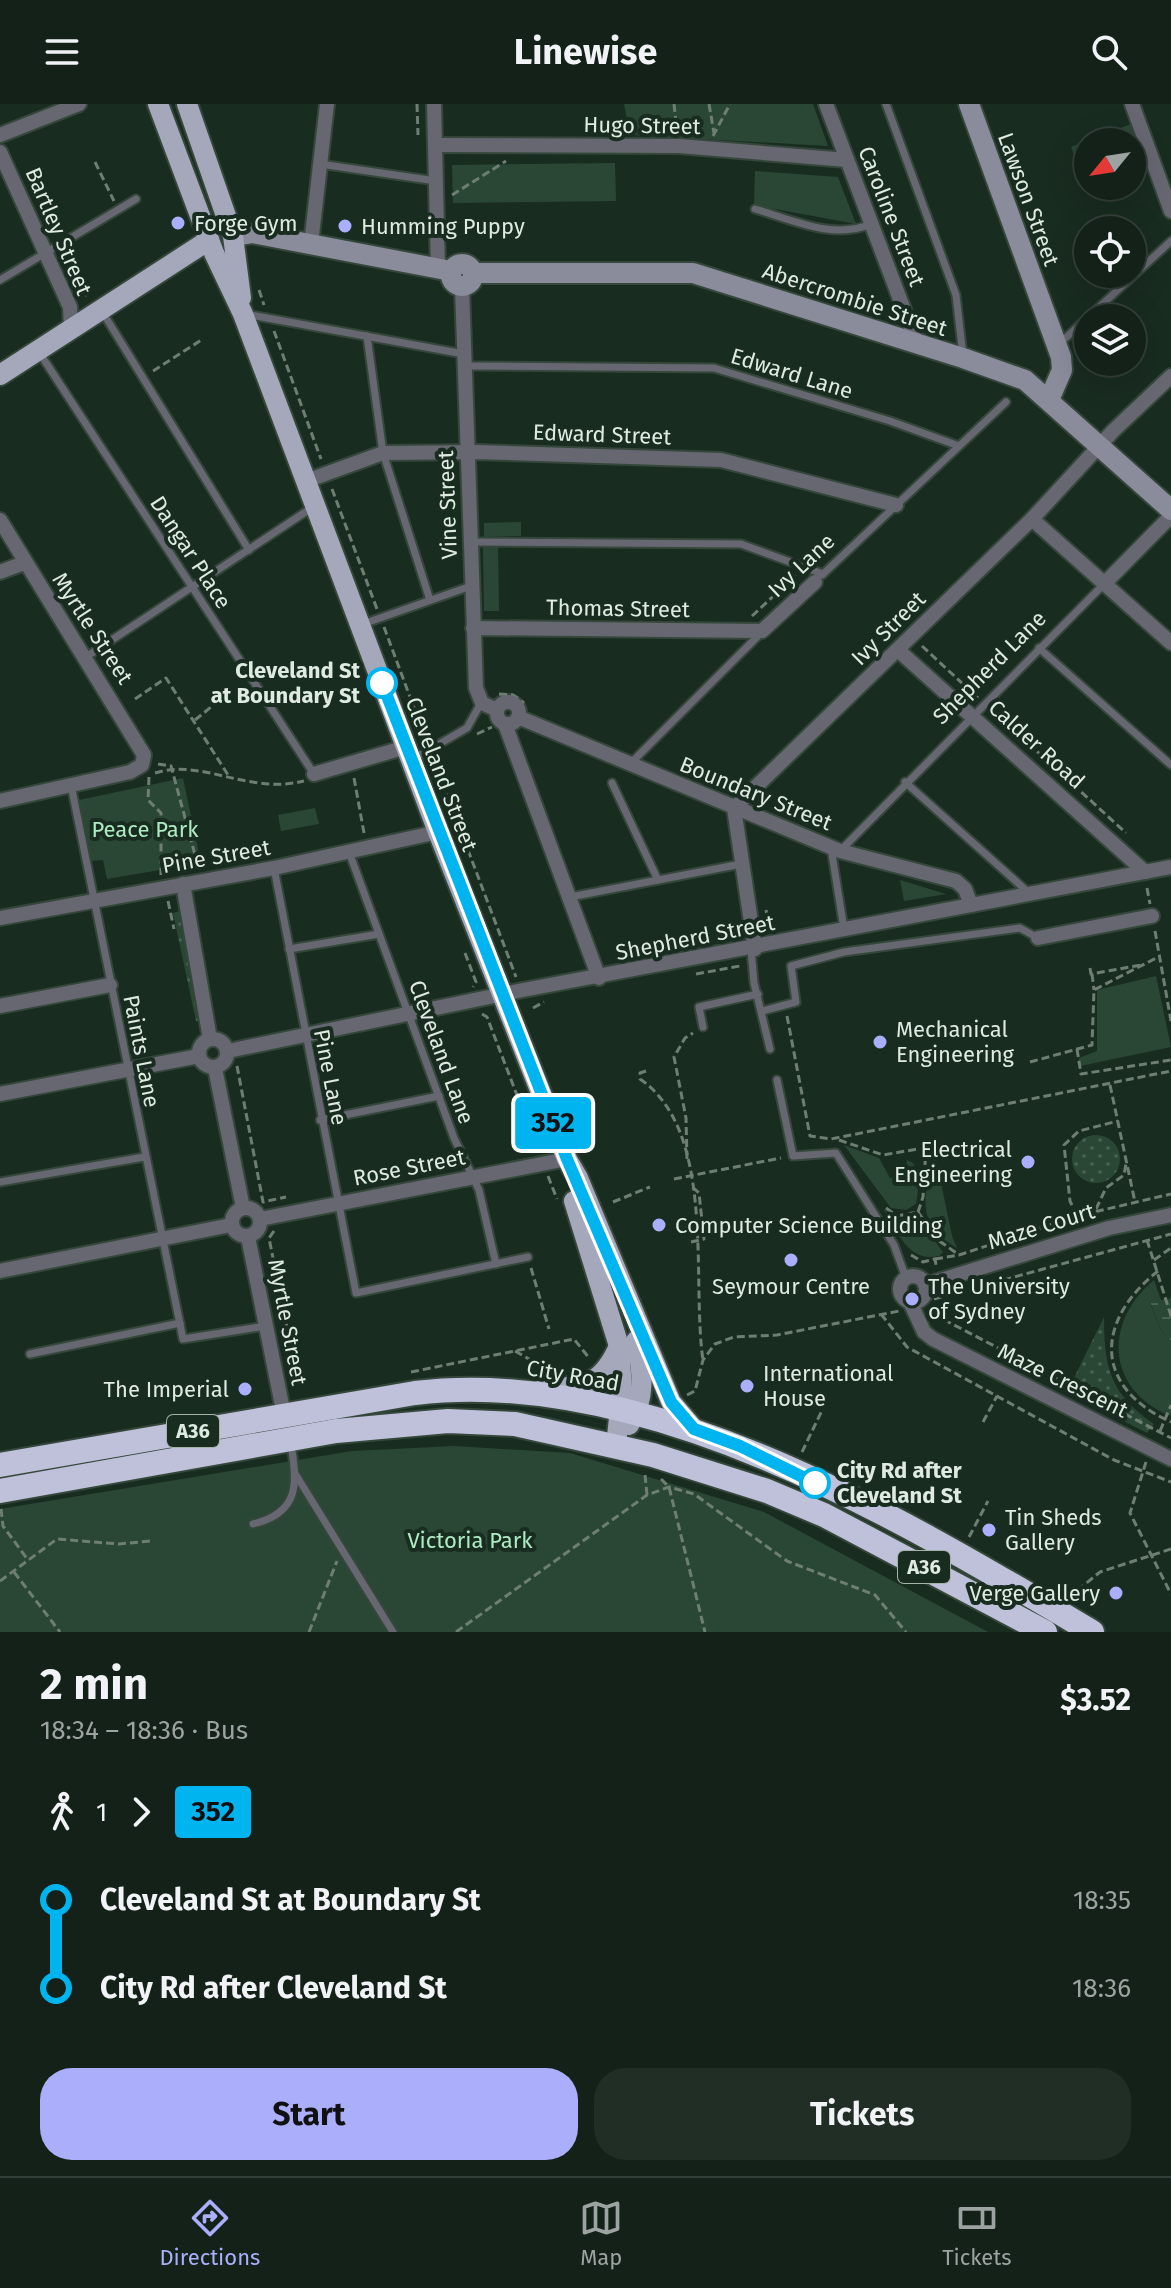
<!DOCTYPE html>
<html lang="en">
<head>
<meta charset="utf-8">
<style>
  :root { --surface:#132118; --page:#202e25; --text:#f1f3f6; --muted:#9da3a2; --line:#323e37; --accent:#abaffb }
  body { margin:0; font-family:"Fira Sans",sans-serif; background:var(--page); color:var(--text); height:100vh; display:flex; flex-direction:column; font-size:30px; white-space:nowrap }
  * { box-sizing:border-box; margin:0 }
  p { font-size:26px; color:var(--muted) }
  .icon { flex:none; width:44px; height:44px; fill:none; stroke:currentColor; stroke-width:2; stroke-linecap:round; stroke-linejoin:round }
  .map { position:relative; height:1528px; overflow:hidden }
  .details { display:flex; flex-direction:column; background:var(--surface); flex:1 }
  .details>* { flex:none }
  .badge { padding:0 16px; border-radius:6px; font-size:28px; line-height:52px }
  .needle { width:52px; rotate:240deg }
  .controls { position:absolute; left:1074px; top:24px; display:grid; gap:16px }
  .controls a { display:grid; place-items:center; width:72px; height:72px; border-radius:50%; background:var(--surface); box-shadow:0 8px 32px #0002,0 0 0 2px var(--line); font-size:40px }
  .map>.badge { position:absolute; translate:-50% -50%; box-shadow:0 0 0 4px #fff }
  .legs { display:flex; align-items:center; gap:12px; height:88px; padding:0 40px; font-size:26px }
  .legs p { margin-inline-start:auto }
  .overview { display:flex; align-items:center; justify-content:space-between; height:136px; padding:0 40px }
  h1 { font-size:44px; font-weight:700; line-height:60px }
  .action { display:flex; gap:16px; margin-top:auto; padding:16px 40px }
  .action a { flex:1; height:92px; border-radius:32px; background:var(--accent); color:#111; font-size:32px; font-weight:700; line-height:92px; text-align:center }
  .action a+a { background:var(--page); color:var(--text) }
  ul { padding:0 40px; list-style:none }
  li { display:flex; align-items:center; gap:28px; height:88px; font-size:30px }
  li i { display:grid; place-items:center; width:12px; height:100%; margin:0 10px; background:currentColor }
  li i::after { content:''; width:20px; height:20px; margin:-10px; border:6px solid; border-radius:50%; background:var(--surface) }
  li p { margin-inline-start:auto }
  li:first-child i { background:linear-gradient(#0000 50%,currentColor 0) }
  li:last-child i { background:linear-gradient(currentColor 50%,#0000 0) }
  header { display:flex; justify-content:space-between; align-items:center; height:104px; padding:0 40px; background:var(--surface); font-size:36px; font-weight:700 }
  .dock { display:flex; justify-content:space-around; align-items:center; height:112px; border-top:2px solid var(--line); background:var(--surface); font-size:22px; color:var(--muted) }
  .dock a { display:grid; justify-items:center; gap:4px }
  .dock .on { color:var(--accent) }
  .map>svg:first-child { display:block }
  .grass { fill:url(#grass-dots) }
  .wetland { fill:url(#wetland-marsh) }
  .park { fill:#2a4735 }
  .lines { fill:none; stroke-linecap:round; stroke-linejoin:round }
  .lane-casing { stroke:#35473b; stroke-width:11 }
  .street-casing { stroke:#35473b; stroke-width:18 }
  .secondary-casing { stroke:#35473b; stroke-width:24 }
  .primary-casing { stroke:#35473b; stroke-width:24 }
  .highway-casing { stroke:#35473b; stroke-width:28 }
  .path { stroke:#6e7e73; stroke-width:3; stroke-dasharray:8 4; stroke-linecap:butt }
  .lane { stroke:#666771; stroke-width:7 }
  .street { stroke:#666771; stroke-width:14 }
  .secondary { stroke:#8a8b9b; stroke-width:20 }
  .primary { stroke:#a5a7bb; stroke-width:20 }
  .highway { stroke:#bec1d9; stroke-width:24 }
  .line-1-casing { stroke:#fff; stroke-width:18 }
  .line-1 { stroke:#00b5ef; stroke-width:12 }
  .poi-dot { fill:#abaffb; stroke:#192c20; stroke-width:3 }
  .stop-1-dot { fill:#fff; stroke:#00b5ef; stroke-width:4 }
  .labels { text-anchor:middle; stroke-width:8; stroke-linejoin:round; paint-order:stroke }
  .shield { fill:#192c20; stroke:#a4b2a8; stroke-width:2 }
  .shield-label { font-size:20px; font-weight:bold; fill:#dfebe2 }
  .street-label { font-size:22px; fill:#dfebe2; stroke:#192c20 }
  .poi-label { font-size:22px; fill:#dfebe2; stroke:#192c20; text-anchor:start }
  .stop-label { font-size:22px; font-weight:bold; fill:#dfebe2; stroke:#192c20; text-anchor:end }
  .park-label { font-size:22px; fill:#adebc3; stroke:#192c20 }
</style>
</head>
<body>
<header><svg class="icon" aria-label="menu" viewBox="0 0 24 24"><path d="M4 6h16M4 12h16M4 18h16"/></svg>Linewise<svg class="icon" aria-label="search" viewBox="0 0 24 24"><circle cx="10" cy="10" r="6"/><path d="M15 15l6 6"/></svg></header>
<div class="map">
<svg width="1171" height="1528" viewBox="0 0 1171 1528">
  <defs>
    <pattern id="grass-dots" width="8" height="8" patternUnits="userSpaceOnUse" patternTransform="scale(2)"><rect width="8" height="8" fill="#2a4735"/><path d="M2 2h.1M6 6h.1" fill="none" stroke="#486252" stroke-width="1.8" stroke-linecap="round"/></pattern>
    <pattern id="wetland-marsh" width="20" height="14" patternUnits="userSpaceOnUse" patternTransform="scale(2)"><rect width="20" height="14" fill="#2a4735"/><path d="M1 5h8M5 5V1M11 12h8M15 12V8" fill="none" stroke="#486252"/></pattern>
  </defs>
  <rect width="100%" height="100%" fill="#192c20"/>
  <g class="grass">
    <polygon points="180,807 201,916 196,917 173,809"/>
    <circle cx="1096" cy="1055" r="24"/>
    <path d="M1104,1213C1104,1264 1110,1290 1154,1320L1147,1329L1067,1288Z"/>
  </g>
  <polygon class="wetland" points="1171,1194 1171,1237 1161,1226 1150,1198"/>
  <g class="park">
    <polygon points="624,0 813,0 828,42 630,31"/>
    <polygon points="1131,20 1137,35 1088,38 1088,54 1077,58 1071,43"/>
    <polygon points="615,59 616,97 453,99 452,61"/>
    <polygon points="755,67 838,73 856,120 754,101"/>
    <polygon points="521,418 521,432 484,433 484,419"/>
    <polygon points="498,442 499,507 484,507 483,443"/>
    <polygon points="183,674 201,759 107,775 103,756 91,757 79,696"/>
    <polygon points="315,704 319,720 281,727 278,711"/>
    <polygon points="900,776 946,790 904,797"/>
    <polygon points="1156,872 1171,943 1080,962 1079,954 1097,947 1097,886"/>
    <polygon points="844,1041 879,1054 890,1074 904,1070 907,1056 913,1059 920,1074 916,1100 906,1106 891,1104"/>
    <path d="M934,1045L952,1132L957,1144C912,1117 928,1094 930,1049Z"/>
    <path d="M883,1105L897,1115H918L943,1148L939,1152C908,1159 898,1128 883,1105Z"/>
    <path d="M1154,1176L1161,1196L1150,1199L1161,1226L1171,1237V1312C1106,1286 1103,1218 1154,1176Z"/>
    <polygon points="454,1342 570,1349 764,1408 988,1528 0,1528 0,1405 352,1347"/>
  </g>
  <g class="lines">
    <defs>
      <g id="lane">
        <polyline points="886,0 956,191 963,252"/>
        <polyline points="320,60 436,77"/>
        <path d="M755,105C793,116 833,136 871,120"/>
        <polyline points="0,176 136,95"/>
        <polyline points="103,209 249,446"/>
        <polyline points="245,210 464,250"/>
        <polyline points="367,232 383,349 430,496"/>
        <polyline points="1058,241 1171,137"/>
        <polyline points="39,248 314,670"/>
        <polyline points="464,262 714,264 890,317 959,342"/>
        <polyline points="471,438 741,440 823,470"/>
        <polyline points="822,471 1006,298"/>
        <polyline points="363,520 471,482"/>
        <polyline points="1039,544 1171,661"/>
        <polyline points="86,553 313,403"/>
        <polyline points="413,655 467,624 481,599"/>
        <polyline points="631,659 761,529"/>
        <polyline points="905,678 1028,788"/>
        <polyline points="612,679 658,776"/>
        <polyline points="71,681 183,1235 266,1222"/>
        <polyline points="831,744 844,825"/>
        <polyline points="841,746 1104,480"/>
        <polyline points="349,748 454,1034 479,1086 496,1160"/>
        <polyline points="274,764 356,1189 528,1153"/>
        <polyline points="570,793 741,760"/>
        <polyline points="289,845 379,830"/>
        <polyline points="751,845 754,879 770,945"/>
        <polyline points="762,907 796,898 791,862 844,848 1020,824 1038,834"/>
        <polyline points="703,923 699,903 758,890"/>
        <polyline points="777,976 793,1052 836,1049 894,1141 906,1174"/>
        <polyline points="320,1016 439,992"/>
        <polyline points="0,1078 144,1053"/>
        <polyline points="30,1250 180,1219"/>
        <polyline points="296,1371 393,1528"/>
        <path d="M253,1420C299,1409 298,1380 291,1341"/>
      </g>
      <g id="street">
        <polyline points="434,0 438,165"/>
        <polyline points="826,0 917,240"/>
        <polyline points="1132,0 1171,107"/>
        <polyline points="0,31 79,0"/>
        <polyline points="435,41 679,42 847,56"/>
        <polyline points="0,48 70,203 71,225"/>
        <polyline points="311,140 327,0"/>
        <polyline points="462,183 476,584 482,599 497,606"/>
        <polyline points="306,377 383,349 477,348 721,356 896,401"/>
        <polyline points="1032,415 1171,539"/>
        <polyline points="0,416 144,651 142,661 130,668 0,697"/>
        <polyline points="0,468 24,459"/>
        <polyline points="1104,480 1171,412"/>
        <polyline points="473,524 762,527 815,478"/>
        <polyline points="898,546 1145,768"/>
        <circle cx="508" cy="609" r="11"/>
        <polyline points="518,613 840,747 956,777 965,785 971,801"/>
        <polyline points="505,620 599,874"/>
        <polyline points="314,670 406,643"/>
        <polyline points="183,780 210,935"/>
        <polyline points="0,814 274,764 438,728"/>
        <polyline points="1038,834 1152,812"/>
        <polyline points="755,845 734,704 1032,415 1113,327 1171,272"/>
        <polyline points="0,902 110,881"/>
        <circle cx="213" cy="949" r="14"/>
        <polyline points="228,947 523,886 1171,763"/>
        <polyline points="215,964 243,1104"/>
        <polyline points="0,990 199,952"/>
        <circle cx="246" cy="1118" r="14"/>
        <polyline points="260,1115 567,1055"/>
        <polyline points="248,1133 284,1311"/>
        <polyline points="0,1167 231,1121"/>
        <circle cx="913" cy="1185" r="13"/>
        <polyline points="925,1181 1109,1124 1171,1111"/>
        <polyline points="910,1198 924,1228 933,1235 1171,1355"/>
      </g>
      <g id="secondary">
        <polyline points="969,0 1061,253 1062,266 1049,296"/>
        <polyline points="233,132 252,129 451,167"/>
        <circle cx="462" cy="171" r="11"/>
        <polyline points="473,169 693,169 963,254 1025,276 1171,406"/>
      </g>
      <g id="primary">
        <polyline points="158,0 214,149 243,210 438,728 567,1055 578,1074 671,1298 694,1325"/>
        <polyline points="187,0 233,132 241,194"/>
        <polyline points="0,271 209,136"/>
        <polyline points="574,1097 619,1242 622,1285 616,1342"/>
        <path d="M543,1285C584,1282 601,1283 619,1242"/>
        <path d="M629,1321C646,1296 643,1266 636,1237"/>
      </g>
      <g id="highway">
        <path d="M0,1361L415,1289C646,1261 900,1414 1092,1528"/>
        <polyline points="0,1387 336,1327 448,1317 515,1320 653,1351 767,1387 824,1411 1045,1528"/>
      </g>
    </defs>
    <use href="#lane" class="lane-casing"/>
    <use href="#street" class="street-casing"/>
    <use href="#secondary" class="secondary-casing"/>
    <use href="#primary" class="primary-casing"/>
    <use href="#highway" class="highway-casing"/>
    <g class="path">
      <polyline points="417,0 418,31"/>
      <polyline points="674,0 677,28"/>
      <polyline points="709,0 714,29"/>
      <polyline points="713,32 730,0"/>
      <polyline points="95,58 114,97"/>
      <polyline points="452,91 506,57"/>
      <polyline points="45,108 56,130"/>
      <polyline points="65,148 87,192"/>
      <polyline points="259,186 264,201"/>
      <polyline points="274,227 321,355"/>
      <polyline points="153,267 203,235"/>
      <polyline points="332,385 377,505"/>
      <polyline points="752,512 796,471"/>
      <polyline points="384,523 426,636"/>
      <polyline points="922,542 978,594"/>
      <polyline points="499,590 513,591 524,599"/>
      <polyline points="135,595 166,574 230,674"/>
      <polyline points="993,607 1126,729"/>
      <polyline points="195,616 221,595"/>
      <polyline points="477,630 492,623"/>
      <polyline points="434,656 516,873"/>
      <polyline points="158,660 171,662 198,762"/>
      <path d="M155,669C203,654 247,691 304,677"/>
      <polyline points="149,673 148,696 161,709 161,771"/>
      <polyline points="354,674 364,729"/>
      <polyline points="1147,784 1150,800"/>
      <polyline points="168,797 174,825"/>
      <polyline points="766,806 769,822 773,822"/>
      <polyline points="1155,827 1171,917"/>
      <polyline points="465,849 476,878 473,883"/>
      <polyline points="1090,864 1091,870 1141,861"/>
      <polyline points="696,870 740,862"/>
      <polyline points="1092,870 1094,886"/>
      <polyline points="533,904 544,898"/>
      <polyline points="482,910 487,913 538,1046"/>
      <polyline points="787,912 810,1032 831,1035 1171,967"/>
      <polyline points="1077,945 1081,970 1171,956"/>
      <polyline points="1030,958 1092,941 1094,886 1160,852"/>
      <polyline points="237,962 263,1098 286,1093"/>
      <path d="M646,967L640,969V975C717,1028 691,1175 703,1256"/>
      <polyline points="1110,981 1135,1098"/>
      <polyline points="839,1036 883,1051 935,1042"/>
      <polyline points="687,1055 686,1014 674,953 685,934 693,929"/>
      <polyline points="548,1072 557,1095"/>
      <polyline points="674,1075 781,1054"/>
      <polyline points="613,1098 650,1083"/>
      <polyline points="886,1104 897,1112 918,1108"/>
      <polyline points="1096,1105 1106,1084 1124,1071 1126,1060"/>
      <polyline points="918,1108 923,1093 926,1044"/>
      <polyline points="918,1108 938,1136 959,1151"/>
      <polyline points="1077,1112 1070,1097 1064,1041 1079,1027 1118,1017"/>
      <polyline points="274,1127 269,1134 294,1259 291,1270"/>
      <polyline points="1147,1136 1171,1212"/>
      <polyline points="691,1138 704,1135 699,1089 691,1082"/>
      <polyline points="911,1151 923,1158 935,1155 936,1161"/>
      <polyline points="935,1155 959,1151 1077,1112 1171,1090"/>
      <polyline points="1154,1156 1171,1144"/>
      <polyline points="531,1164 549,1225"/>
      <path d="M1158,1167C1095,1217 1093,1283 1171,1318"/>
      <polyline points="934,1195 1171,1130"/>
      <polyline points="881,1210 907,1243 1114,1356 1171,1378"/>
      <polyline points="933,1210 1171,1334"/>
      <polyline points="515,1247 536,1259 559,1266"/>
      <polyline points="411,1268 574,1235 590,1255"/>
      <polyline points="687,1291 695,1287 703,1256 715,1240 734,1233 777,1231 899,1207"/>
      <polyline points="983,1318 997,1292"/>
      <polyline points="1160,1327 1171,1301"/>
      <polyline points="802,1348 827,1296"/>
      <polyline points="1146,1358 1130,1409 1171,1490"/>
      <polyline points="645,1371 647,1391"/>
      <polyline points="661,1375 669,1383 705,1528"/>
      <polyline points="1,1405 3,1422 28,1456"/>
      <polyline points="969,1433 988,1397"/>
      <polyline points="14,1468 60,1528"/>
      <polyline points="0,1477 57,1435 119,1440 151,1437"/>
      <polyline points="1081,1499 1079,1485 1100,1468 1171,1445"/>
      <polyline points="309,1528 337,1457"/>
      <polyline points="456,1528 647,1391 669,1383 694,1390 787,1457 875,1491 906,1528"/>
    </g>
    <use href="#lane" class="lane"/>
    <use href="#street" class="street"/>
    <use href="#secondary" class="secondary"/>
    <use href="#primary" class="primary"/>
    <use href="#highway" class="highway"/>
  </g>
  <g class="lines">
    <defs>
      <polyline id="line-1" points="382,579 567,1055 671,1298 694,1325 740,1342 815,1379"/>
    </defs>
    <use href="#line-1" class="line-1-casing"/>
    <use href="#line-1" class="line-1"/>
  </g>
  <g class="poi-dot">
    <circle cx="178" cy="119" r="8"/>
    <circle cx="345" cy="122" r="8"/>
    <circle cx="880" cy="938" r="8"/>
    <circle cx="1028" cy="1058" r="8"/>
    <circle cx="659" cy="1121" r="8"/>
    <circle cx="791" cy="1156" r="8"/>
    <circle cx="912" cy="1195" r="8"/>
    <circle cx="747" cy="1282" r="8"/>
    <circle cx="245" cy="1285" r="8"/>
    <circle cx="989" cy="1426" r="8"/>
    <circle cx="1116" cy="1489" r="8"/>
  </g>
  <g class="stop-1-dot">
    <circle cx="382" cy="579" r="14"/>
    <circle cx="815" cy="1379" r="14"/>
  </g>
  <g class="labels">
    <g class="shield">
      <rect x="167" y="1311" width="52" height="32" rx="6"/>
      <rect x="898" y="1447" width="52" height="32" rx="6"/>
    </g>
    <g class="shield-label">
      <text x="193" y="1334">A36</text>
      <text x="924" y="1470">A36</text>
    </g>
    <g class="street-label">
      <text transform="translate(642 21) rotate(1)" y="8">Hugo Street</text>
      <text transform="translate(1029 95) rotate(70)" y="8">Lawson Street</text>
      <text transform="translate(892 112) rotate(69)" y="8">Caroline Street</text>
      <text transform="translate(59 127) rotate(67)" y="8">Bartley Street</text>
      <text transform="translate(855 195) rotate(18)" y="8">Abercrombie Street</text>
      <text transform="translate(792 269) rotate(17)" y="8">Edward Lane</text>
      <text transform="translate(602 330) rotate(2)" y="8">Edward Street</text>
      <text transform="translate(447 401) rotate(-92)" y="8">Vine Street</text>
      <text transform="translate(191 448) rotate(57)" y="8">Dangar Place</text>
      <text transform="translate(801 461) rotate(-43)" y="8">Ivy Lane</text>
      <text transform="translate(618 504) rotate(1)" y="8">Thomas Street</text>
      <text transform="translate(93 524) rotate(57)" y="8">Myrtle Street</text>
      <text transform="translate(888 524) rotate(-45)" y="8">Ivy Street</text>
      <text transform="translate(989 563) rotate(-45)" y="8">Shepherd Lane</text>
      <text transform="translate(1037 640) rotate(42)" y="8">Calder Road</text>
      <text transform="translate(442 670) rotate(69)" y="8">Cleveland Street</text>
      <text transform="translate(756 689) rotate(22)" y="8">Boundary Street</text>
      <text transform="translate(216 752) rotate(-10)" y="8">Pine Street</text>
      <text transform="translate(695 833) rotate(-11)" y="8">Shepherd Street</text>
      <text transform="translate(142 947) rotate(79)" y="8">Paints Lane</text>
      <text transform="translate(442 948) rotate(70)" y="8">Cleveland Lane</text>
      <text transform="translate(331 973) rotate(79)" y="8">Pine Lane</text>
      <text transform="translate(409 1063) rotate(-11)" y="8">Rose Street</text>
      <text transform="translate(1041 1122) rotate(-17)" y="8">Maze Court</text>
      <text transform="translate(288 1218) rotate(79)" y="8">Myrtle Street</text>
      <text transform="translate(573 1271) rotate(10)" y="8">City Road</text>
      <text transform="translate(1063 1276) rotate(26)" y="8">Maze Crescent</text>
    </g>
    <g class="poi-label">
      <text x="194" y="127">Forge Gym</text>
      <text x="361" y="130">Humming Puppy</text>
      <text x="896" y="933">Mechanical<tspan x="896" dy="25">Engineering</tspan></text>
      <text x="1012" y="1053" text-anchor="end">Electrical<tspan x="1012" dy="25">Engineering</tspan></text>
      <text x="675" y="1129">Computer Science Building</text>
      <text x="791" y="1190" text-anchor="middle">Seymour Centre</text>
      <text x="928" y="1190">The University<tspan x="928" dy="25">of Sydney</tspan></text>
      <text x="763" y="1277">International<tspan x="763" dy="25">House</tspan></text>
      <text x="229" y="1293" text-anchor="end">The Imperial</text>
      <text x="1005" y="1421">Tin Sheds<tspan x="1005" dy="25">Gallery</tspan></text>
      <text x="1100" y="1497" text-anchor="end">Verge Gallery</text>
    </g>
    <g class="stop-label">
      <text x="360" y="574">Cleveland St<tspan x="360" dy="25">at Boundary St</tspan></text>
      <text x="837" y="1374" text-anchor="start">City Rd after<tspan x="837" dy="25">Cleveland St</tspan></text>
    </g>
    <g class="park-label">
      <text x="145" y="733">Peace Park</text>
      <text x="470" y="1444">Victoria Park</text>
    </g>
  </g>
</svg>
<div class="controls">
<a><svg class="needle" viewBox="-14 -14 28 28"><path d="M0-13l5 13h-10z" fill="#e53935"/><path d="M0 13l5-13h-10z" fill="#9da3a2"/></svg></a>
<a><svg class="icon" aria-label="locate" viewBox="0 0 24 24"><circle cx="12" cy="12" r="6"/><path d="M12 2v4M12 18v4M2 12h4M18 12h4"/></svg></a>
<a><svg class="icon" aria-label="layers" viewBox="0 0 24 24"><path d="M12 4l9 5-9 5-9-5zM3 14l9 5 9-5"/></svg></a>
</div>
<b class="badge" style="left:553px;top:1019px;background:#00b5ef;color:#111">352</b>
</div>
<section class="details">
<div class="overview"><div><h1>2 min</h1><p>18:34 – 18:36 · Bus</p></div><b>$3.52</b></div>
<div class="legs"><svg class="icon" aria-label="walk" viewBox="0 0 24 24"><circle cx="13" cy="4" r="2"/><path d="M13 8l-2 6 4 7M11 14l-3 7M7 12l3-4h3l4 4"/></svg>1<svg class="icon" aria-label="forward" viewBox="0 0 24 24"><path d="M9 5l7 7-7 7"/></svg><b class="badge" style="background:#00b5ef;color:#111">352</b></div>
<ul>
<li><i style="color:#00b5ef"></i><b>Cleveland St at Boundary St</b><p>18:35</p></li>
<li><i style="color:#00b5ef"></i><b>City Rd after Cleveland St</b><p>18:36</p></li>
</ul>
<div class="action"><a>Start</a><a>Tickets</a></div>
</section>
<nav class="dock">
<a class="on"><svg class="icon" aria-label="directions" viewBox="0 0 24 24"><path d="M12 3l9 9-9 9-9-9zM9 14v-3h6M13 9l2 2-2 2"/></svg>Directions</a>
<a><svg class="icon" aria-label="map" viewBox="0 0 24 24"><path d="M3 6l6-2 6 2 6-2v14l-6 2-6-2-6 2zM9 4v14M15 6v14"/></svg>Map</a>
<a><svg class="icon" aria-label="tickets" viewBox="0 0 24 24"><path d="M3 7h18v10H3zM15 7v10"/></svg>Tickets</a>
</nav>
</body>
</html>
